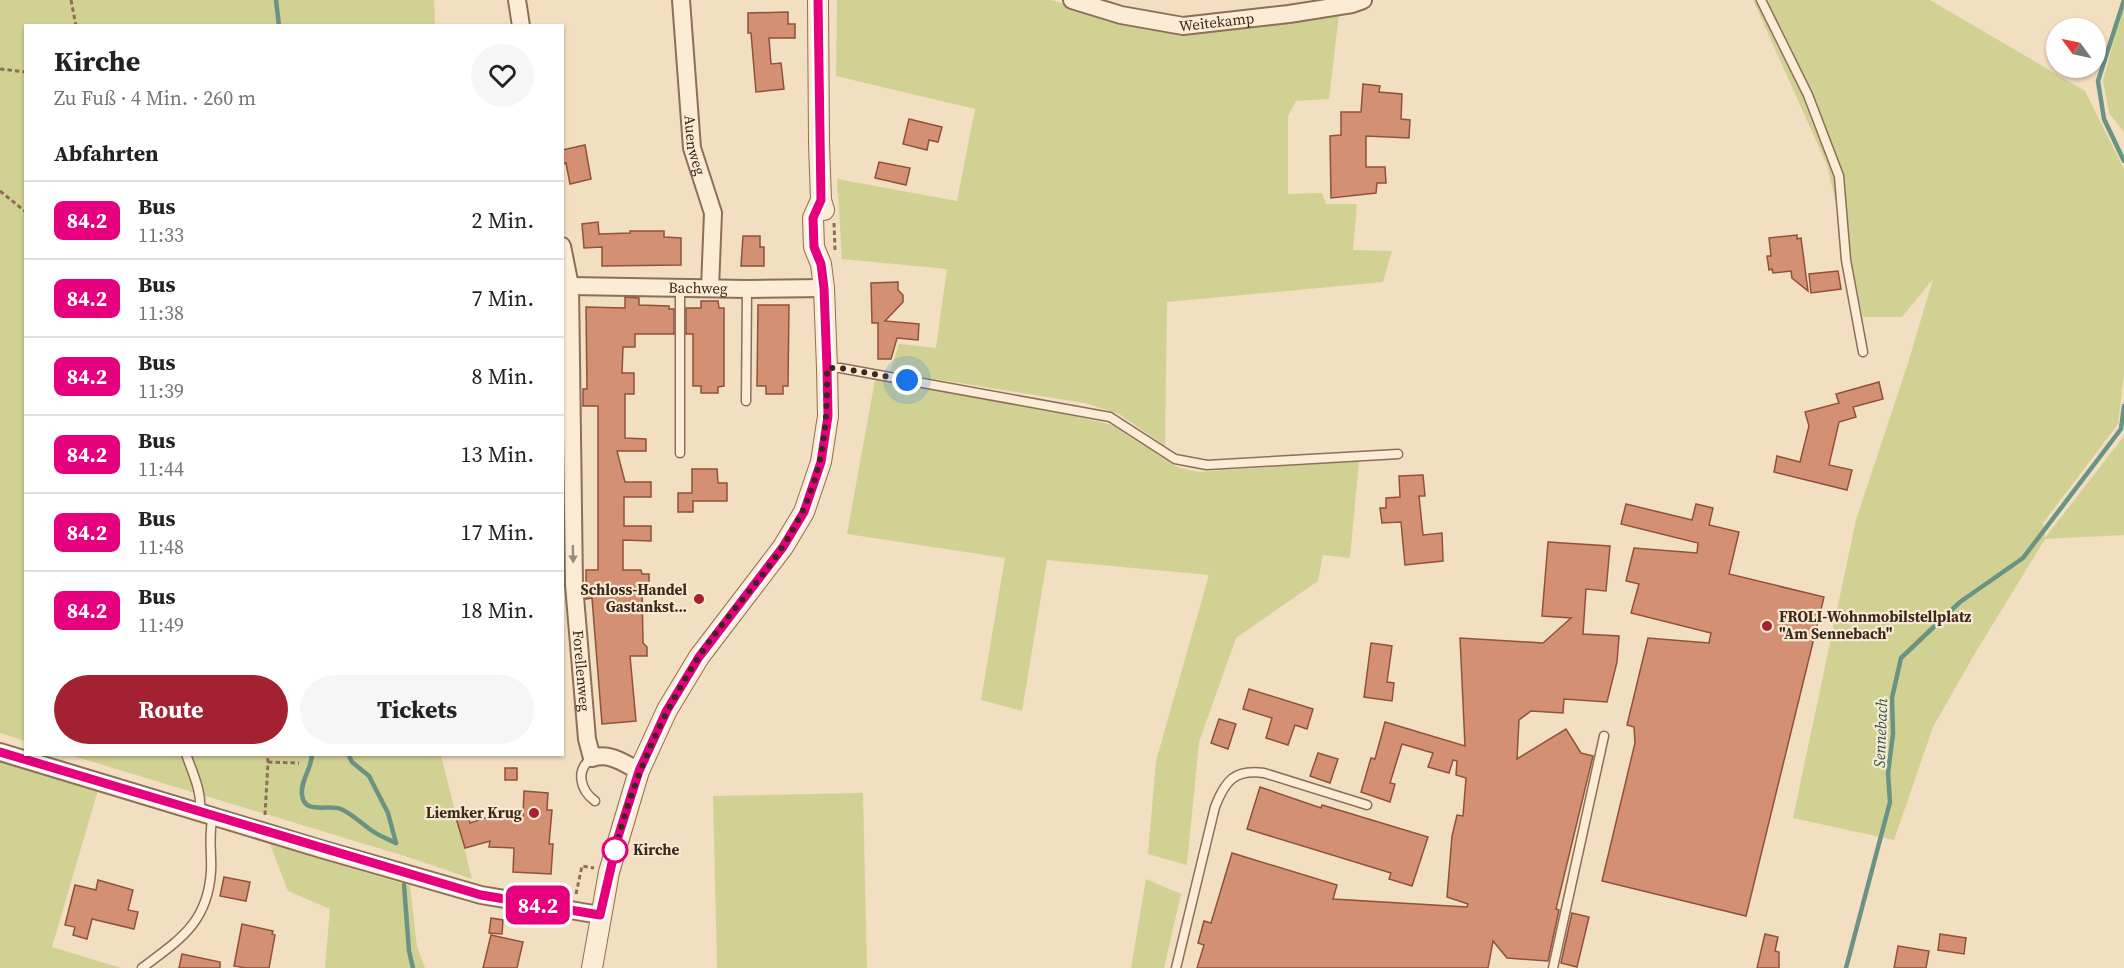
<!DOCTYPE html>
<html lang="de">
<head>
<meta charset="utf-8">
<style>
  :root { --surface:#fff; --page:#f6f6f6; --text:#222; --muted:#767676; --line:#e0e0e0; --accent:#a32130 }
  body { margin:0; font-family:"Source Serif 4",serif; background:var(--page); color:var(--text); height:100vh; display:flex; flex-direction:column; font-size:22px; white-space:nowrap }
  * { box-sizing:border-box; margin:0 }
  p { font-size:20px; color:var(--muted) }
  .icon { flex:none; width:33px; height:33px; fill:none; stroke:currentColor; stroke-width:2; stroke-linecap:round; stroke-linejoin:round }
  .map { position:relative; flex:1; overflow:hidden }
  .drawer { position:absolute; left:24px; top:24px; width:540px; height:732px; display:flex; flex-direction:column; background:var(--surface); border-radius:0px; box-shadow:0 2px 4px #0004 }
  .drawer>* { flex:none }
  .badge { padding:0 12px; border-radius:9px; font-size:21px; line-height:39px }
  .needle { width:39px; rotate:303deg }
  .controls { position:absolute; left:2046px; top:18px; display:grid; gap:12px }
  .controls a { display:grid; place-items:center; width:60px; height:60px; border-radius:50%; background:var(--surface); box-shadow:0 2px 4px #0004; font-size:30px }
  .you { position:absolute; width:30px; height:30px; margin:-15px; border:4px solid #fff; border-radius:50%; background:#1a73e8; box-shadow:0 0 0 9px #1a73e833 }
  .map>.badge { position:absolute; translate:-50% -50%; box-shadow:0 0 0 3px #fff }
  h2 { padding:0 30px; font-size:22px; line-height:54px }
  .round { display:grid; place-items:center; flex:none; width:63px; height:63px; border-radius:32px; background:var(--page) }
  .overview { display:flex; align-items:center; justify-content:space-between; height:102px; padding:0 30px }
  h1 { font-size:28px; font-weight:700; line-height:45px }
  .button { display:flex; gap:12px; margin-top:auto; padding:12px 30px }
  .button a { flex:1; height:69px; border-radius:36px; background:var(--accent); color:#fff; font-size:24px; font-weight:700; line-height:69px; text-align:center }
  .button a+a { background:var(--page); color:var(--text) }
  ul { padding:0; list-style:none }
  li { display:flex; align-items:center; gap:18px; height:78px; padding:0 30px; border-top:2px solid var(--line) }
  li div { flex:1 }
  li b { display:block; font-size:22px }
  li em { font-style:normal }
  li .badge { min-width:66px; font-weight:700; text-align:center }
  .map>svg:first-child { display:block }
  .green { fill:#d1d194 }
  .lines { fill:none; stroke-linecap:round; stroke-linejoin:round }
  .stream { stroke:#6a9384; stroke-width:4.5 }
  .building { fill:#d49073; stroke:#8f523a; stroke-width:1.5 }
  .service-casing { stroke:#8e6e57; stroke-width:11 }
  .minor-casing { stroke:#8e6e57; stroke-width:20 }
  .tertiary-casing { stroke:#8e6e57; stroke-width:22 }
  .path { stroke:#8e6e57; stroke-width:3; stroke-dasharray:4.5 3; stroke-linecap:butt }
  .service { stroke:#fcecd5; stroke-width:8 }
  .minor { stroke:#fcecd5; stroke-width:16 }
  .tertiary { stroke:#fcecd5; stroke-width:20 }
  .oneway { fill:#9c8a78 }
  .line-casing { stroke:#fff; stroke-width:14 }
  .line { stroke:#e6007e; stroke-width:9 }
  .walk { stroke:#3c281c; stroke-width:6; stroke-dasharray:0 10.8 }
  .poi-dot { fill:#a32130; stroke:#f9e9d1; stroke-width:2 }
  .stop-dot { fill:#fff; stroke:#e6007e; stroke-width:3 }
  .labels { text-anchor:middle; stroke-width:4.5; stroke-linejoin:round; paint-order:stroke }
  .street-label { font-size:15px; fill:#3c281c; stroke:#f9e9d1 }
  .poi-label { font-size:15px; font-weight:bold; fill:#3c281c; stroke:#f9e9d1; text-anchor:end }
  .stop-label { font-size:15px; font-weight:bold; fill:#3c281c; stroke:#f9e9d1; text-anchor:start }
  .water-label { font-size:16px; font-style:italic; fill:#2a5d54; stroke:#f9e9d1 }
</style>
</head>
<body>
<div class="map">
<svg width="2124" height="968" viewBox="0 0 2124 968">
  <rect width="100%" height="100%" fill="#f2dec1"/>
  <g class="green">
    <polygon points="0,0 434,0 435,25 26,26 25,741 0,733"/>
    <polygon points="837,0 1051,0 1118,20 1339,14 1329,99 1296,101 1288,116 1288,194 1322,193 1326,204 1357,204 1353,250 1392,251 1383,282 1167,302 1165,446 1119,414 1085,403 890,372 899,344 936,348 947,269 842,259 837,179 957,201 975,109 836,76"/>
    <polygon points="1753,0 1930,0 2085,91 2124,169 2124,375 2118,424 2043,523 2045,538 2124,436 2124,535 2045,539 1974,655 1933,727 1894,840 1793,818 1856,520 1909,360 1933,279 1902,317 1863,317 1827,165"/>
    <polygon points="2124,3 2124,132 2109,113 2103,81"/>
    <polygon points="875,380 1054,411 1112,425 1177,467 1198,472 1359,461 1350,558 1323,555 1318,581 1236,638 1199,742 1187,865 1148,854 1156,761 1209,575 1047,560 1022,711 981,700 1005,558 847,534"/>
    <polygon points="70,755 441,755 472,879 411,858"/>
    <polygon points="0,760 98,790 52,947 121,968 0,968"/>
    <polygon points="863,793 867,968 717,968 713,796"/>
    <polygon points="270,844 410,886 417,947 425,968 325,968 330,909 288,891"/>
    <polygon points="1146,879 1181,894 1164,968 1131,968"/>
  </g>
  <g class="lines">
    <g class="stream">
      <polyline points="276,0 279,26"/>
      <polyline points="2124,0 2098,81 2104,119 2124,161"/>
      <path d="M312,754C312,768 300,781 302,795C304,815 329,804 341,809C352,814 361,823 371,830C379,836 388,839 396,843"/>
      <polyline points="348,754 352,762 369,776 388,813 396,843"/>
      <polyline points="404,885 409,951 413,968"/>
      <polyline points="1846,968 1890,802 1888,773 1893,734 1892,698 1901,658 1960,602 2023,558 2121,429 2124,406"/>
    </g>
  </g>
  <g class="building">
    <polygon points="788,12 788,24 795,24 795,38 769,38 771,64 781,63 784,89 756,92 751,33 748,33 748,13"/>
    <polygon points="1363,84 1380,86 1379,92 1402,94 1401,119 1410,120 1409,138 1366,136 1366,167 1385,167 1386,183 1377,183 1376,193 1331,198 1330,136 1341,135 1341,112 1361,112"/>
    <polygon points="909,119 942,127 938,142 929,140 927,150 903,144"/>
    <polygon points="585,145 591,179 570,184 566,163 562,164 562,150"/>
    <polygon points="879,162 910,168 906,185 875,178"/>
    <polygon points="598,222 599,234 630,233 630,231 664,231 664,237 681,238 681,265 602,266 602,247 584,248 582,224"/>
    <polygon points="1797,235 1797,239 1801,238 1808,291 1792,278 1791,271 1773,273 1772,269 1769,270 1767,256 1771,256 1769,238"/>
    <polygon points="743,236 760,236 760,247 764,247 764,266 741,266"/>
    <polygon points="1838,271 1841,289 1811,293 1809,274"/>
    <polygon points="898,282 898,290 903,295 903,302 885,321 919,324 918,340 897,338 891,359 878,359 878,323 872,323 871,283"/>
    <polygon points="625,297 639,298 639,305 669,306 669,309 674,309 674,334 635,334 635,347 623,347 622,373 634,373 634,394 625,394 625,438 646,439 646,451 617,451 625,482 651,482 651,497 624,497 624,526 651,526 651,541 623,540 623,570 641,570 642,574 649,574 649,586 642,586 643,643 647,647 647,656 630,656 636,721 602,724 592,598 586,599 586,570 598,570 598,406 583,406 583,389 587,389 586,307 625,308"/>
    <polygon points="701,301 718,301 719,308 724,308 724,386 718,387 718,393 701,393 701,386 693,386 693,334 686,334 686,308 701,308"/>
    <polygon points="758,305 789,305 788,386 783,386 783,394 766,394 766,386 757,386"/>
    <polygon points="1879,382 1883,399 1853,407 1856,417 1839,422 1829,465 1852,470 1847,490 1774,472 1777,456 1800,462 1809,426 1805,412 1839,403 1836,394"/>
    <polygon points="692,469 717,469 718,483 727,483 727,501 693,501 693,512 678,512 678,493 692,493"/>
    <polygon points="1423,475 1425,496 1419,496 1423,535 1442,533 1443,561 1405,565 1401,522 1382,523 1380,508 1386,508 1386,498 1400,497 1399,476"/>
    <polygon points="1626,504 1692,520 1696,504 1713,508 1709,525 1739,532 1729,574 1824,597 1746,916 1602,881 1635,743 1634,727 1627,725 1648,638 1709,643 1711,633 1631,613 1639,584 1626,581 1634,548 1697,553 1698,543 1621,524"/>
    <polygon points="1548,542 1610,546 1606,591 1586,589 1583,634 1619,636 1617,662 1607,702 1564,699 1563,713 1531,711 1519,720 1517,759 1566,729 1581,753 1593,756 1556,909 1559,910 1548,961 1507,958 1493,941 1488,968 1197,968 1204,945 1198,943 1204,921 1211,923 1232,853 1337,885 1333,899 1467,907 1468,904 1447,897 1452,836 1457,815 1463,816 1466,778 1456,775 1457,761 1453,760 1449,773 1428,767 1433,753 1402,744 1390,783 1395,784 1390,802 1361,792 1371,758 1375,759 1385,722 1465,746 1460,638 1543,643 1571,618 1542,616"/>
    <polygon points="1371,643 1392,646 1387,682 1394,683 1392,701 1364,697"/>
    <polygon points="1249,689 1313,709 1307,729 1295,725 1288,745 1266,738 1272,718 1243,709"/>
    <polygon points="1219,719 1236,724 1228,749 1211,743"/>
    <polygon points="1318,753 1338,759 1330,783 1310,776"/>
    <rect x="505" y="768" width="12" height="12"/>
    <polygon points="1260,787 1321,808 1322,805 1428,837 1412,886 1389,879 1391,873 1247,829"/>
    <polygon points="524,791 548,793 547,810 552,810 549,844 553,844 551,874 513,872 514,848 489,847 490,841 465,848 456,818 468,814 470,823 491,816 492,814 523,816"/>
    <polygon points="224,877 250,882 246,901 220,896"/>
    <polygon points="98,880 133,890 128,910 138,912 134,929 92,919 87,939 73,935 75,927 65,925 75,885 96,890"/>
    <polygon points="1572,913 1589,917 1577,967 1561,963"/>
    <polygon points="491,918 503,920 502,934 489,933"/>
    <polygon points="242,924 273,931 272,934 275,935 269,968 246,968 234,966"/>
    <polygon points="1765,934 1778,937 1775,951 1779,952 1779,968 1757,968"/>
    <polygon points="1940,934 1966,938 1964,954 1938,950"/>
    <polygon points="491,935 523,942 517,968 483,968"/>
    <polygon points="1898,946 1929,951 1926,968 1894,968"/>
    <polygon points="182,954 220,962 220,968 179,968"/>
  </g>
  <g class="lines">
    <defs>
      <g id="service">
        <polyline points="1761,0 1808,95 1839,176 1846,260 1863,352"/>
        <polyline points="680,288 680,453"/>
        <polyline points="828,368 840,368 1110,417 1175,459 1207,465 1398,454"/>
        <polyline points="746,401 747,289"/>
        <path d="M186,754C193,774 202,791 200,812"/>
        <path d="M592,758C575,770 580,790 595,801"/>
        <path d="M142,968C179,940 208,923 211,871C212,853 208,835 213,816"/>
        <path d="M1176,968L1215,807C1225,781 1234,769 1264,773L1367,805"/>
        <polyline points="1553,968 1604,736"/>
      </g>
      <g id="minor">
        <polyline points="517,0 521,26"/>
        <path id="s1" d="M681,0L692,148L713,213L710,288"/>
        <path id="s2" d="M1072,0L1121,15L1183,26L1289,14L1352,4L1363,0"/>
        <path id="s3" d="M562,246L570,286L574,585L587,739L592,758C609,752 624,763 639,771"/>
        <path id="s4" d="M570,286L747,289L824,288"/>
        <polyline points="0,752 321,849 481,895 600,915"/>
      </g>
      <g id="tertiary">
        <polyline points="818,0 819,143 821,200 824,210"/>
        <polyline points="592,968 609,872 639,771 667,710 699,657 783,547 804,512 821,462 828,416 827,368 824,288 821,264 814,247 813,218 821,200"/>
      </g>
    </defs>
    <use href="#service" class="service-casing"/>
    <use href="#minor" class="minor-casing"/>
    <use href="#tertiary" class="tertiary-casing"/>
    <g class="path">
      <polyline points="71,0 76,26"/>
      <polyline points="0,69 26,72"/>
      <polyline points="0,191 26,212"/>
      <polyline points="834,223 835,250"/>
      <polyline points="268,762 299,763"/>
      <polyline points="265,815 268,762 267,754"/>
      <polyline points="576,894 582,866 594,868"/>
    </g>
    <use href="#service" class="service"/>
    <use href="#minor" class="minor"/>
    <use href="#tertiary" class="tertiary"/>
  </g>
  <defs><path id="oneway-solid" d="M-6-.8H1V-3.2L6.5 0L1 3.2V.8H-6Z" transform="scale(1.5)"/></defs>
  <use class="oneway" href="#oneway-solid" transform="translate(573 554) rotate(89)"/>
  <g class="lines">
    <defs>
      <polyline id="line" points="0,752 481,895 600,915 618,837 639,771 667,710 699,657 783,547 804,512 821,462 828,416 827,368 824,288 821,264 814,247 813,218 821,200 818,0"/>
    </defs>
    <use href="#line" class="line-casing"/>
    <use href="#line" class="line"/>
    <path class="walk" d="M615,850L614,854C631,785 659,719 698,658C723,619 758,585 783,546C821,488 828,436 827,368H840L907,380"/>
  </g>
  <g class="poi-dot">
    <circle cx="699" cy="599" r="6"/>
    <circle cx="1767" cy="626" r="6"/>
    <circle cx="534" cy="813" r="6"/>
  </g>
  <circle class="stop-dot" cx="615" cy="850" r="12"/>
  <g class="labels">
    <g class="street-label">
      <text dy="5" stroke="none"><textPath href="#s2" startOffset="148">Weitekamp</textPath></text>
      <text dy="5" stroke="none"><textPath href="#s1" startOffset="146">Auenweg</textPath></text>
      <text dy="5" stroke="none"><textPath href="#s4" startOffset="128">Bachweg</textPath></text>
      <text dy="5" stroke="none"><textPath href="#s3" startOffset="426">Forellenweg</textPath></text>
    </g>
    <g class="poi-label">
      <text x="687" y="595">Schloss-Handel<tspan x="687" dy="17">Gastankst...</tspan></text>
      <text x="1779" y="622" text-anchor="start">FROLI-Wohnmobilstellplatz<tspan x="1779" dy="17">"Am Sennebach"</tspan></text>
      <text x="522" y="818">Liemker Krug</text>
    </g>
    <g class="stop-label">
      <text x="633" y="855">Kirche</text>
    </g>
    <g class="water-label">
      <text transform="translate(1880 733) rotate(-88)" y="6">Sennebach</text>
    </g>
  </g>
</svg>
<div class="controls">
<a><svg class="needle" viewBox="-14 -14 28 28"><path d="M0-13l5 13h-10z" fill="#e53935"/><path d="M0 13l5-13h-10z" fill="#767676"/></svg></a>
</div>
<div class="you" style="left:907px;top:380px"></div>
<b class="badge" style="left:538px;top:905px;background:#e6007e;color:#fff">84.2</b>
<section class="drawer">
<div class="overview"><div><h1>Kirche</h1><p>Zu Fuß · 4 Min. · 260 m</p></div><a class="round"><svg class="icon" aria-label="heart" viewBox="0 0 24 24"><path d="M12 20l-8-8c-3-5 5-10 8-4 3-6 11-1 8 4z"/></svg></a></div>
<h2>Abfahrten</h2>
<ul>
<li><span class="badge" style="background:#e6007e;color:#fff">84.2</span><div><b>Bus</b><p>11:33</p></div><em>2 Min.</em></li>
<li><span class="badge" style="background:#e6007e;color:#fff">84.2</span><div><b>Bus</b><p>11:38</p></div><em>7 Min.</em></li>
<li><span class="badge" style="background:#e6007e;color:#fff">84.2</span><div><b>Bus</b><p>11:39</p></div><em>8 Min.</em></li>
<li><span class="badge" style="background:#e6007e;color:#fff">84.2</span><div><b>Bus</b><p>11:44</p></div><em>13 Min.</em></li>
<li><span class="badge" style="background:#e6007e;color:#fff">84.2</span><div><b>Bus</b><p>11:48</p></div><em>17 Min.</em></li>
<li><span class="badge" style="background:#e6007e;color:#fff">84.2</span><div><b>Bus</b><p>11:49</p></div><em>18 Min.</em></li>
</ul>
<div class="button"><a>Route</a><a>Tickets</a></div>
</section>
</div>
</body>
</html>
